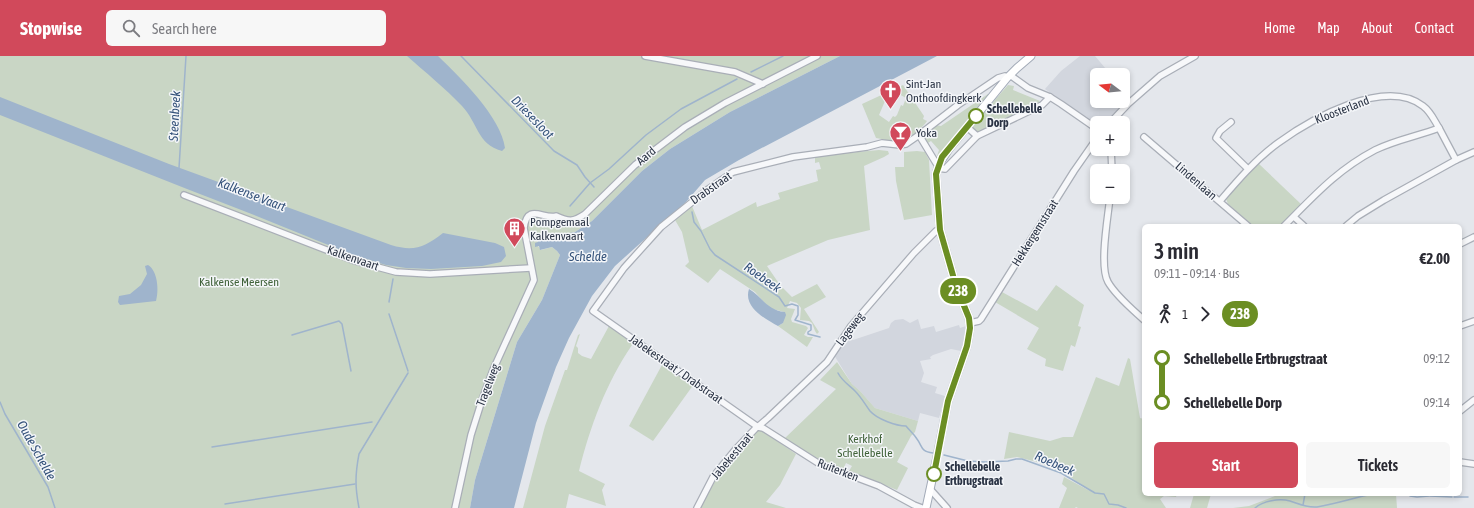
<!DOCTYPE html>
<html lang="en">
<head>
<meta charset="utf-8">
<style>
  :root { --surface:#fff; --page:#f7f7f7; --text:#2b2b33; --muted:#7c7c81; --accent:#d1495b }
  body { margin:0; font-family:"Asap Condensed",sans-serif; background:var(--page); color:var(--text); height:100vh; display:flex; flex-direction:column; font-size:15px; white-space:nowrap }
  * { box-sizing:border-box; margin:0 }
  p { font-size:13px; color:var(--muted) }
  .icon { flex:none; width:22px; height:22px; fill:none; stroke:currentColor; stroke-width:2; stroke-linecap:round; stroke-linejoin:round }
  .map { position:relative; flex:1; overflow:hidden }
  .drawer { position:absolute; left:1142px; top:168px; width:320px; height:272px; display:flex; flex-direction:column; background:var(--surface); border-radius:6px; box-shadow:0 2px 6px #0003 }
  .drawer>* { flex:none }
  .badge { padding:0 8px; border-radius:13px; font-size:14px; line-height:26px }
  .needle { width:26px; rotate:286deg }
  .buttons { position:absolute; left:1090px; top:12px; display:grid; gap:8px }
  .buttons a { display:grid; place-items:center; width:40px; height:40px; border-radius:6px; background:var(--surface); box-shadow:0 2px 6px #0003; font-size:20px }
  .map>.badge { position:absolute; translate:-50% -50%; box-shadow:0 0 0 2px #fff }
  .legs { display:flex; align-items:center; gap:6px; height:44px; padding:0 12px; font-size:13px }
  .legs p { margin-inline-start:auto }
  .headline { display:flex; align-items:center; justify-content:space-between; height:68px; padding:0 12px }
  h1 { font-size:22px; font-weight:600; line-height:30px }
  .cta { display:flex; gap:8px; margin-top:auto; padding:8px 12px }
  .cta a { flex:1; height:46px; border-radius:6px; background:var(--accent); color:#fff; font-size:16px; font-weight:600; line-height:46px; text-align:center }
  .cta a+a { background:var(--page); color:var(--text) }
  ul { padding:0 12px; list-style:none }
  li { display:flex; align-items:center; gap:14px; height:44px; font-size:15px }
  li i { display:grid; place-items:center; width:6px; height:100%; margin:0 5px; background:currentColor }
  li i::after { content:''; width:10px; height:10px; margin:-5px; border:3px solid; border-radius:50%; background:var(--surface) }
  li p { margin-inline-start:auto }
  li:first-child i { background:linear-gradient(#0000 50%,currentColor 0) }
  li:last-child i { background:linear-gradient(currentColor 50%,#0000 0) }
  header { display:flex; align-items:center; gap:24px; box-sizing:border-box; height:56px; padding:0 20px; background:var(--accent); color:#fff }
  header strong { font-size:19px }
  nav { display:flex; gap:22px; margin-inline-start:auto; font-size:14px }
  .search { width:280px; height:36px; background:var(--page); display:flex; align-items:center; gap:10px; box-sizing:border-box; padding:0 14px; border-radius:6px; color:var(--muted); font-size:15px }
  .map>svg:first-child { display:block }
  .built { fill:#d2d6de }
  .green { fill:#c9d6c5; fill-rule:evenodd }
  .water { fill:#9fb4cc }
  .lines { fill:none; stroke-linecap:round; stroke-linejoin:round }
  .stream { stroke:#9fb4cc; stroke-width:1.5 }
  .minor-casing { stroke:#a9aeb7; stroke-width:8 }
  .major-casing { stroke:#a3abb8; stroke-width:9 }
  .minor { stroke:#f7f8fa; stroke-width:5.5 }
  .major { stroke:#fff; stroke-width:7 }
  .line-1-casing { stroke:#fff; stroke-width:9 }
  .line-1 { stroke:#6b8e23; stroke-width:6 }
  .stop-1-dot { fill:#fff; stroke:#6b8e23; stroke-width:2 }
  .labels { text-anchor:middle; stroke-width:3; stroke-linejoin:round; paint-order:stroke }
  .poi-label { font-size:12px; fill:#2b3445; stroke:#f4f6f9; text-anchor:start }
  .stop-label { font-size:12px; font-weight:bold; fill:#2b3445; stroke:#f4f6f9; text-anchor:start }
  .street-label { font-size:12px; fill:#2b3445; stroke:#f4f6f9 }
  .park-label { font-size:12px; fill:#3f6138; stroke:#f4f6f9 }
  .water-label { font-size:13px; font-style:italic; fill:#34527a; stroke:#f4f6f9 }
</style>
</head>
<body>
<header>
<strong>Stopwise</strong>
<div class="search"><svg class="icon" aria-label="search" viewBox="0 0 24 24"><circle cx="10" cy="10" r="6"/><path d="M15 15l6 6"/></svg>Search here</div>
<nav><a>Home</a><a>Map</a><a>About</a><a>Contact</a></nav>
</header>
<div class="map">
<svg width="1474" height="452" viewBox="0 0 1474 452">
  <rect width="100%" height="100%" fill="#e4e7ec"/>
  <g class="built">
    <polygon points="1080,0 1095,0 1111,19 1097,19 1097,45 1123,45 1123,33 1131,42 1107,67 1097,67 1097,71 1045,33 1061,15"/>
    <polygon points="903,263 910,267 918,263 921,273 934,270 936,276 959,269 960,272 966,270 966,285 960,298 961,295 951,293 933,299 930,301 931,303 920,305 924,317 921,326 937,331 935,337 945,340 939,362 920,357 918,365 875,352 860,335 852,328 834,299 849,275 853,284 889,272 891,267 895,264"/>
  </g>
  <g class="green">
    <polygon points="0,0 840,0 730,56 670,93 642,115 592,165 575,176 544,182 539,186 538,190 541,194 552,191 557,195 560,199 542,244 517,286 475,424 470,452 0,452"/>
    <path d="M903,29L924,60L923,63L927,65C922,72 908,86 899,86C892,86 883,83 876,82L862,48ZM892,37L895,38L897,37L906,42L903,50L901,49L897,59L895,61L893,60L889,66L879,59L888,38L891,39Z"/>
    <polygon points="1008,29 1014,30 1013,34 1040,45 1039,47 977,77 971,71"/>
    <polygon points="988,38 989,40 940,100 937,100 939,94 931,85 928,87 923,80 924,78 936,69 941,70"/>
    <polygon points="879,94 888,95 889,98 884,101 864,110 870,174 828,184 767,210 780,229 792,241 817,228 826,241 804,253 819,276 817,278 815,275 812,267 809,265 800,264 801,252 797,247 790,245 787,252 795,253 791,263 792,266 806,270 808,272 804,279 808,281 813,281 807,291 778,270 783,267 784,256 769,252 755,236 720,213 708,227 685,210 689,206 682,176 675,164 692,150 702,174 756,146 757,151 780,143 778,137 818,125 816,114 821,113 819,106 815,107 815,100"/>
    <polygon points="917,95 925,96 929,104 932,159 904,164 896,125 895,111 904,111 904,96"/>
    <polygon points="1258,107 1302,149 1282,170 1253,170 1228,148 1226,143 1228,139"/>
    <polygon points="1056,229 1084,249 1078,270 1081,271 1075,291 1071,289 1063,315 1045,310 1046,303 1027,293 1039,272 995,246 1002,236 1037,255"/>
    <path d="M609,270L631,286L632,289C606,327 590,371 579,415L605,428L602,434L606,450L569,438L566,452H523L545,370L565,314H567L578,279L580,278L576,290L578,292V297L582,300L591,303Z"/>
    <polygon points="1128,302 1130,303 1140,362 1144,363 1144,438 1177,438 1176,441 1164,440 1160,443 1166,452 1078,452 1076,451 1075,452 1059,452 1067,432 1062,428 1064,421 1090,435 1066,418 1037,406 1017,401 1004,403 1009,376 1050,385 1063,381 1073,381 1096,321 1119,330"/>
    <polygon points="837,306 852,328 860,335 875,352 918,365 915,376 911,380 897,406 908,412 897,434 849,415 852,410 846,407 843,413 817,402 784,383 836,333 820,324"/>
    <polygon points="663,307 694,328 653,385 629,370"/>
    <polygon points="759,373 796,398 780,429 766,446 786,452 700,452 722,413"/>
    <polygon points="1194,438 1211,438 1207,452 1190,452"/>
    <polygon points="1272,438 1358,438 1358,440 1369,438 1396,438 1397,452 1233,452 1249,450 1275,440"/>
  </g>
  <g class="water">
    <path d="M407,0H438C460,21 501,61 505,92L502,95C477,88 478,67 462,50C446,33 425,16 407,0Z"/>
    <polygon points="840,0 937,0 739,104 705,124 686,146 615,210 592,240 569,282 556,311 536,367 514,452 470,452 475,424 517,286 542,244 560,199 557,195 552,191 540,194 539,190 535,191 535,187 538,186 538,184 544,182 575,176 592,165 642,115 670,93 730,56"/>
    <path d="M0,41L169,108L391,189C414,196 425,191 443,177L495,187L504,191L506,200L501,206L482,210L431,213L406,212L386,209L353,199L249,157L187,133L0,59Z"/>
    <path d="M148,209C158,215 159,235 156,245L120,249L118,246L119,240L130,238L141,229L147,218L145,210Z"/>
    <path d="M749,233C763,241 766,254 785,256L786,259L783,267L778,270C765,263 743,251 749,233Z"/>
  </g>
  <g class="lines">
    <g class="stream">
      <polyline points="461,0 554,95 577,109 585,121 594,131"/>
      <polyline points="751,16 783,0"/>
      <polyline points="179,112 186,0"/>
      <polyline points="570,150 590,127 609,113 646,79 681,53 737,23"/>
      <polyline points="692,156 694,166 701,175 710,193 715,199 779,241 785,250 792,248 798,250 798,259 795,264 811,269 811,274 808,276 808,278 820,281"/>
      <polyline points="389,246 393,223"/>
      <polyline points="389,258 408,315"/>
      <polyline points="292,279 339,265 342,268 351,315"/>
      <path d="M838,317C842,325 849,329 855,335C861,341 865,348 870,355C877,363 896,370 906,370C910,375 914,378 917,383C923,391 920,395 933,397"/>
      <polyline points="0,346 5,358 48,431 55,452"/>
      <polyline points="212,391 372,366"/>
      <polyline points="944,399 968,405 985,406 1008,405 1016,403 1022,403 1061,417 1095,437 1104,438 1109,448 1118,449 1126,452"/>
      <polyline points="1391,438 1399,439"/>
      <polyline points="1410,440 1417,441 1429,440"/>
      <polyline points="1430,440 1452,441"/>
      <polyline points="1454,441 1468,441"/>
      <polyline points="225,448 355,428"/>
      <polyline points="1303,449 1305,438"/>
      <path d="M359,452C355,431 355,419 359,398L408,317"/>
      <path d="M1255,452C1263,445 1279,442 1290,445C1299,448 1307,452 1317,451C1335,448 1354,442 1372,438"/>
    </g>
    <defs>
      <g id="minor">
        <polyline points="645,0 735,16 763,28"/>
        <polyline points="1010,19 1028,32 1050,41 1061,48 1097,73"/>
        <polyline points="1231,66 1220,75 1216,82 1248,113"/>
        <polyline points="1110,67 1128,48 1160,20 1195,0"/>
        <polyline points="967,71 977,80"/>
        <polyline points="1439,72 1456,104"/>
        <polyline points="919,79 936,107 939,108"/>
        <polyline points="1144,81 1248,170"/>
        <polyline points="1111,93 1112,115"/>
        <polyline points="938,112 945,113 977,80 1042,49 1050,41"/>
        <polyline points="184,139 355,205 396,216 430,218 531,212"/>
        <path d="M1110,141C1108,161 1099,210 1108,226C1116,240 1132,253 1144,264"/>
        <path d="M1220,145C1238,124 1256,103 1278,87C1311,63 1385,21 1423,50C1431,56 1434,64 1439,72C1418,80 1395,84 1375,94C1337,114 1314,140 1284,170"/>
        <polyline points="1294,161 1304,170"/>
        <polyline points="1346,170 1358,160 1384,144 1456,104 1474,96"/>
        <polyline points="1460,188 1474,181"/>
        <polyline points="970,267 979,265 981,263 1074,115 1097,82"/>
        <polyline points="1460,270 1474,265"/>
        <polyline points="1460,355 1474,344"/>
        <polyline points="1460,406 1474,408"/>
        <polyline points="930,433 947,452"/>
        <path d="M455,452L471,379L482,344L493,314L534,224L524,172C527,146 544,164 556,160C569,166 573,166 585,158L635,109L685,71L725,47L817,0"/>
        <polyline points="697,452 713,421 735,394 755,373 768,362 827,306 851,270 914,197 936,175 940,174"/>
        <polyline points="922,452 914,449 879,430 818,407 763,372 758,371 593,255 624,212 661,171 707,134 733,116 793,101 867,91 882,87 900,89 906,88 919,79 958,49 998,22 1005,20 1007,22"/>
      </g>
      <polyline id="major" points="926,452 937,401 948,345 967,290 970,272 969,262 956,230 940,174 936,118 939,108 949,93 1007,22 1017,12 1031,0"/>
    </defs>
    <use href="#minor" class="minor-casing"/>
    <use href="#major" class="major-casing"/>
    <use href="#minor" class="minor"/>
    <use href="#major" class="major"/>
  </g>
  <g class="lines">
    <defs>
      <polyline id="line-1" points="934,418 948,345 967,290 970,272 969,262 956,230 940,174 936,118 942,101 976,60"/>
    </defs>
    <use href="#line-1" class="line-1-casing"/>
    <use href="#line-1" class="line-1"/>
  </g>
  <defs>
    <symbol id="church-pin" viewBox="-11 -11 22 30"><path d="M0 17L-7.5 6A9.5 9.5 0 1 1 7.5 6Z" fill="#d1495b" stroke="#f4f6f9"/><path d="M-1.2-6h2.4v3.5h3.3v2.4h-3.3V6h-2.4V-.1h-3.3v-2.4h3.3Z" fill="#fff"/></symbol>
    <symbol id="bar-pin" viewBox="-11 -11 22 30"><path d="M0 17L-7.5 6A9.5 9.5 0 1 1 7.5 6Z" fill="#d1495b" stroke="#f4f6f9"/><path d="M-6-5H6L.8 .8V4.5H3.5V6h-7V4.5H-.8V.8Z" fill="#fff"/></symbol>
    <symbol id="building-pin" viewBox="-11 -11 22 30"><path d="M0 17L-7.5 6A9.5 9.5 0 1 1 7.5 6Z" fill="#d1495b" stroke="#f4f6f9"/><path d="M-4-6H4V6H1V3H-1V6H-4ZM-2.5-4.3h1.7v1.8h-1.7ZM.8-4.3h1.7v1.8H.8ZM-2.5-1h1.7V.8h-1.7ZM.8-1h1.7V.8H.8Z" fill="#fff"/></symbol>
  </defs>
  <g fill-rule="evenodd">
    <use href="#church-pin" x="878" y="22" width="25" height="34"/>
    <use href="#bar-pin" x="888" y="64" width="25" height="34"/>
    <use href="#building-pin" x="502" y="160" width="25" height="34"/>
  </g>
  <g class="stop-1-dot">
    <circle cx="976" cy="60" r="7"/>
    <circle cx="934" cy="418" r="7"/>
  </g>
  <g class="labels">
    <g class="poi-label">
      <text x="906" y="32">Sint-Jan<tspan x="906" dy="14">Onthoofdingkerk</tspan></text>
      <text x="916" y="81">Yoka</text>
      <text x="530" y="170">Pompgemaal<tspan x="530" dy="14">Kalkenvaart</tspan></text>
    </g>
    <g class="stop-label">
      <text x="987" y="57">Schellebelle<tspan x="987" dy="14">Dorp</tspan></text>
      <text x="945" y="415">Schellebelle<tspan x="945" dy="14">Ertbrugstraat</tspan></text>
    </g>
    <g class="street-label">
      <text transform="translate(1342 54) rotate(-21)" y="4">Kloosterland</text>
      <text transform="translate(646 100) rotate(-40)" y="4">Aard</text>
      <text transform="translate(1196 125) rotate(41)" y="4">Lindenlaan</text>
      <text transform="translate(711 132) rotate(-35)" y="4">Drabstraat</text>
      <text transform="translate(1035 177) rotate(-58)" y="4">Hekkergemstraat</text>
      <text transform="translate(353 202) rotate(19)" y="4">Kalkenvaart</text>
      <text transform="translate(850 273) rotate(-53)" y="4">Lageweg</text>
      <text transform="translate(676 313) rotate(35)" y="4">Jabekestraat / Drabstraat</text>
      <text transform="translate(488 329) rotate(-69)" y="4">Tragelweg</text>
      <text transform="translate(732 400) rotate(-50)" y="4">Jabekestraat</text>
      <text transform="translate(838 414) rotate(21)" y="4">Ruiterken</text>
    </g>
    <g class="park-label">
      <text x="239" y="230">Kalkense Meersen</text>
      <text x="865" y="387">Kerkhof<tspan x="865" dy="14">Schellebelle</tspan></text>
    </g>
    <g class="water-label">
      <text transform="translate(174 60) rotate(-87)" y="5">Steenbeek</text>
      <text transform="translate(533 61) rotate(46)" y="5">Driesesloot</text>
      <text transform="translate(252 138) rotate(21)" y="5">Kalkense Vaart</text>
      <text x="588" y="205">Schelde</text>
      <text transform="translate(763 221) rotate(35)" y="5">Roebeek</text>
      <text transform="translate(37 394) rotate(61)" y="5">Oude Schelde</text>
      <text transform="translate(1055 407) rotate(24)" y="5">Roebeek</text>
    </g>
  </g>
</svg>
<div class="buttons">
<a><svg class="needle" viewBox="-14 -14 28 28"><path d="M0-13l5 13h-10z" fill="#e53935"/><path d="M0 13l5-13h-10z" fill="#7c7c81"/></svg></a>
<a>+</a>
<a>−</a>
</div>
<b class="badge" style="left:958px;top:235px;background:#6b8e23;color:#fff">238</b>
<section class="drawer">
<div class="headline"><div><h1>3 min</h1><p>09:11 – 09:14 · Bus</p></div><b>€2.00</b></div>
<div class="legs"><svg class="icon" aria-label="walk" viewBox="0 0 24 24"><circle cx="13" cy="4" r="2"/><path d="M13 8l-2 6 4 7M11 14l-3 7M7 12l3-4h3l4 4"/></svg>1<svg class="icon" aria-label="forward" viewBox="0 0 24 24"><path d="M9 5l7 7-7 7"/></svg><b class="badge" style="background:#6b8e23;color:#fff">238</b></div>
<ul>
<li><i style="color:#6b8e23"></i><b>Schellebelle Ertbrugstraat</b><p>09:12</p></li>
<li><i style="color:#6b8e23"></i><b>Schellebelle Dorp</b><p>09:14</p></li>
</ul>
<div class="cta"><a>Start</a><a>Tickets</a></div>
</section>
</div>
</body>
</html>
